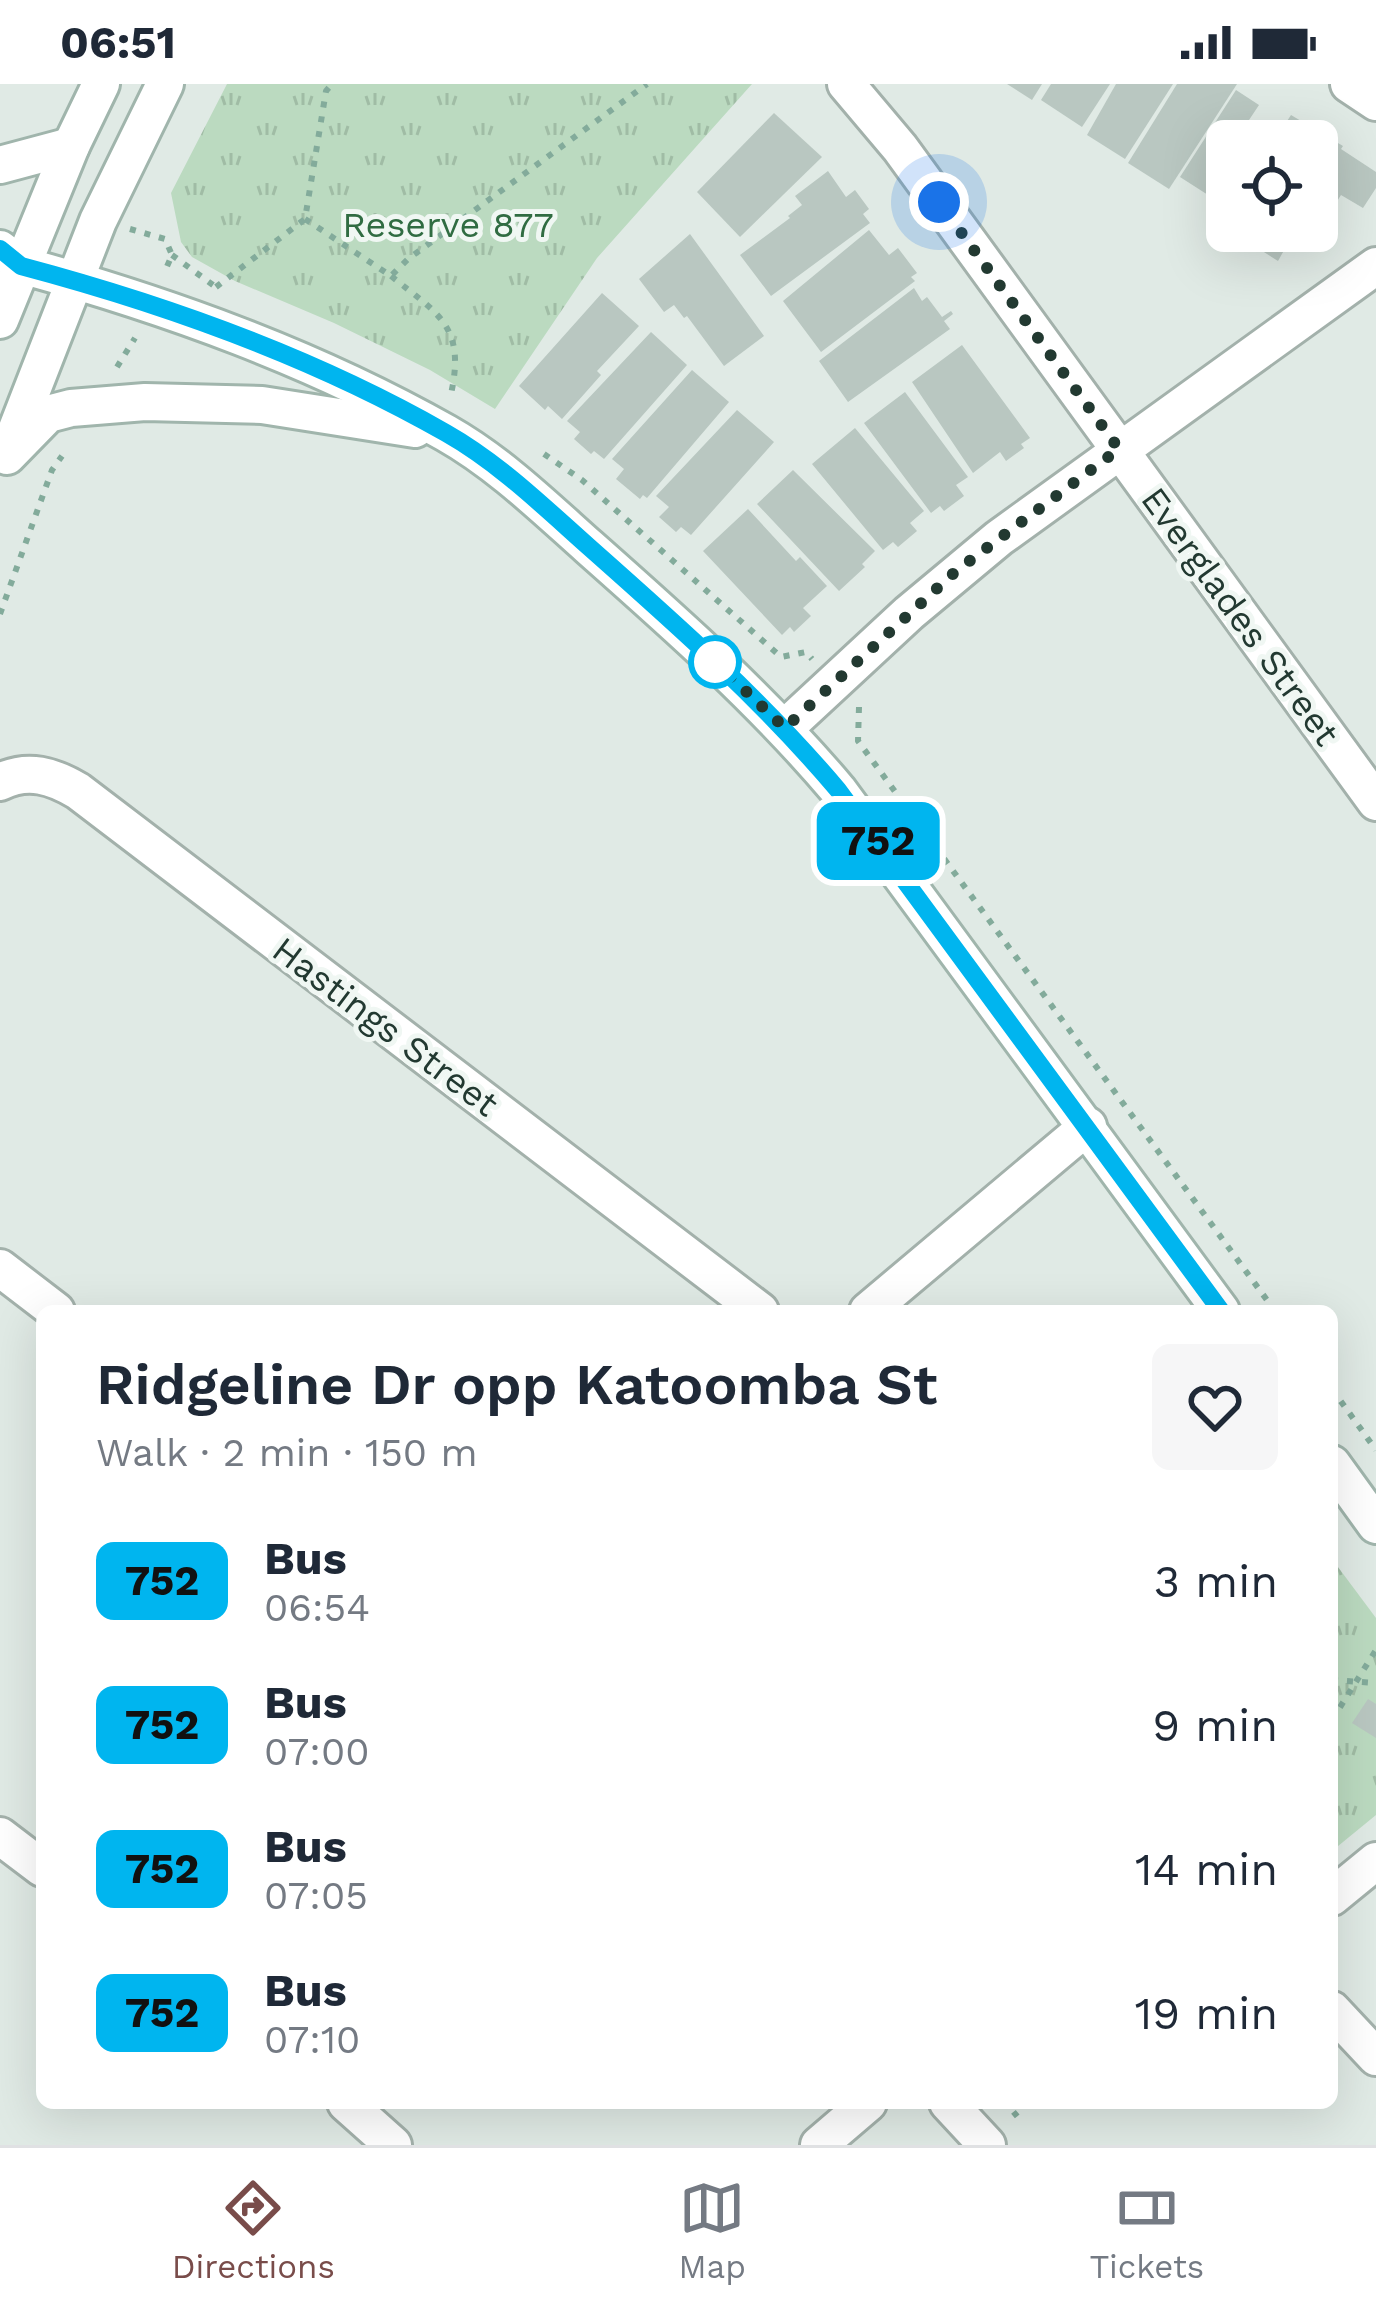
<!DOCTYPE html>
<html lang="en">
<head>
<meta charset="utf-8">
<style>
  :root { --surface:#fff; --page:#f6f6f7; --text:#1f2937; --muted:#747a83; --line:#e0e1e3; --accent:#794c4a }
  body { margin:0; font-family:"Work Sans",sans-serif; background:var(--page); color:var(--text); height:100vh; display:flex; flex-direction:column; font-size:45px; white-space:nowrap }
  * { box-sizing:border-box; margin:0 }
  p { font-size:39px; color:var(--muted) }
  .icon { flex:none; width:66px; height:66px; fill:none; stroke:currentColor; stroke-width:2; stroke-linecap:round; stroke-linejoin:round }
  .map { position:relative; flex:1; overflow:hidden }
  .panel { position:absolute; left:36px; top:1221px; width:1302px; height:804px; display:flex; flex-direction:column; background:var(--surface); border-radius:18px; box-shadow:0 12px 48px #0002 }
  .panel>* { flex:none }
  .badge { padding:0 24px; border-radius:18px; font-size:42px; line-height:78px }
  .controls { position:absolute; left:1206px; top:36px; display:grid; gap:24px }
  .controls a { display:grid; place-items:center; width:132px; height:132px; border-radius:18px; background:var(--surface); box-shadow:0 12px 48px #0002; font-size:60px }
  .you { position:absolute; width:60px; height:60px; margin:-30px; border:9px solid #fff; border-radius:50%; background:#1a73e8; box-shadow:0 0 0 18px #1a73e833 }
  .map>.badge { position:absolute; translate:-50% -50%; box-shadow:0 0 0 6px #fff }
  .round { display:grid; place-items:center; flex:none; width:126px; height:126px; border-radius:18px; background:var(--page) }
  .overview { display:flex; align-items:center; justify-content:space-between; height:204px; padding:0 60px }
  h1 { font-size:57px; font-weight:600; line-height:90px }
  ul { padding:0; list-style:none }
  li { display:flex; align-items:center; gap:36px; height:144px; padding:0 60px }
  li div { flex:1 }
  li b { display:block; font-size:45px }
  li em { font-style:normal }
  li .badge { min-width:132px; font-weight:700; text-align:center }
  .status { display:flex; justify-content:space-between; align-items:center; height:84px; padding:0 60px; background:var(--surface); direction:ltr }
  .status svg { height:33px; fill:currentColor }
  .dock { display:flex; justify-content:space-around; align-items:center; height:168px; border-top:3px solid var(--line); background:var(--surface); font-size:33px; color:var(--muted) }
  .dock a { display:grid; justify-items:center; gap:6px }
  .dock .current { color:var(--accent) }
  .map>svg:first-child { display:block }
  .park { fill:url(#park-tufts) }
  .building { fill:#b9c7c1 }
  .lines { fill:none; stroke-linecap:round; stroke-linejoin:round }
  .street-casing { stroke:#a3b1ab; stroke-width:42 }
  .secondary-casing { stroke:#a0b5ac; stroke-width:42 }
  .path { stroke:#83ab9b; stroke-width:6; stroke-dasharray:6 9; stroke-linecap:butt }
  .street { stroke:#fff; stroke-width:36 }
  .secondary { stroke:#fff; stroke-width:36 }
  .line-casing { stroke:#fff; stroke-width:27 }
  .line { stroke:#00b5ef; stroke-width:18 }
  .walk { stroke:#223931; stroke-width:12; stroke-dasharray:0 21.6 }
  .stop-dot { fill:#fff; stroke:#00b5ef; stroke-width:6 }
  .labels { text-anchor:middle; stroke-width:10; stroke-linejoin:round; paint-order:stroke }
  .park-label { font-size:36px; fill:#306c42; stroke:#f0f7f3 }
  .street-label { font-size:36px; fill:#223931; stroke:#f0f7f3 }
</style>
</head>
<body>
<div class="status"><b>06:51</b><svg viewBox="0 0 49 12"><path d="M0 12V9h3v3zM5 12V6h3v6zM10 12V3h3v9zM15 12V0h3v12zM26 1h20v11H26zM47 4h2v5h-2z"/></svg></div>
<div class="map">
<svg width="1376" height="2061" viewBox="0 0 1376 2061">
  <defs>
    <pattern id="park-tufts" width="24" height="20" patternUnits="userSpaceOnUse" patternTransform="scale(3)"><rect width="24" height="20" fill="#bbdac0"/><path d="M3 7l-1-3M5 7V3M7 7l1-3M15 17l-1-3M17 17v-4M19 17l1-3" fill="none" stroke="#a0bca5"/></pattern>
  </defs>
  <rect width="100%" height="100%" fill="#e0eae5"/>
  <g class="park">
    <polygon points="227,0 752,0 597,174 495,325 430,286 334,239 235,197 192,173 181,158 171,109"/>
    <polygon points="1332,1475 1376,1534 1376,1731 1332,1767"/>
  </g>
  <g class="building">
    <polygon points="1007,0 1042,0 1032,16"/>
    <polygon points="1051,0 1110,0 1082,43 1041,16"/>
    <polygon points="1116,0 1173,0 1125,75 1087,51"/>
    <polygon points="1177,0 1237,0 1169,105 1128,79"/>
    <polygon points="1236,6 1259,21 1249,36 1265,46 1258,57 1227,57 1227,105 1219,118 1180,93"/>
    <polygon points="774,29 822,73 740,153 697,108"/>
    <polygon points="1291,31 1343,62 1341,65 1376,88 1376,104 1363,124 1341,111 1325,136 1317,131 1317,57 1274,57"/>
    <polygon points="828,87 846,113 855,106 869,125 863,130 870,139 771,212 740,171 790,134 788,132 802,121 795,112"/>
    <polygon points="869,146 889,171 898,164 917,189 911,193 915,197 821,268 783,217"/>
    <polygon points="1231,147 1307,147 1299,161 1296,159 1292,164 1287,161 1278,177"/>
    <polygon points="690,150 764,252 724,282 687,232 684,234 674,221 664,228 639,195"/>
    <polygon points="914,204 922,217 927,213 942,233 951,227 953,230 944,237 950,245 848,318 819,277"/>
    <polygon points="602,209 639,242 597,287 601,291 562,335 548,322 545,326 519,302"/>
    <polygon points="651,248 687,281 604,375 594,367 591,370 574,355 580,348 567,337"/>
    <polygon points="962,261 1030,354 1021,360 1024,364 1006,377 1000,368 973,389 912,298"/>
    <polygon points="692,286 729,318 647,414 643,411 640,415 616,395 624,385 612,375"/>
    <polygon points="905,308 968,393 956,401 964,412 944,427 940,422 931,429 864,339"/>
    <polygon points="737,326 774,358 691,451 681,443 676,448 659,433 669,423 656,412"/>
    <polygon points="855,344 924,427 910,439 917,447 898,463 893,458 883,466 812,380"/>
    <polygon points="793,386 875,467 862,480 865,483 839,507 757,420"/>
    <polygon points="748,425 796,477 800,473 827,502 803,524 811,532 794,548 790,543 782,551 703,467"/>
    <polygon points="1368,1615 1376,1620 1376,1654 1352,1639"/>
  </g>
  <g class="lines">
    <defs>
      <g id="street">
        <polyline points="846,0 900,64 1376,718"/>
        <polyline points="1349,0 1376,18"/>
        <polyline points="785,644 909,529 999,454 1376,182"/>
        <path d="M0,698C28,684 53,692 78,707L760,1227"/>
        <polyline points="0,1184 56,1227"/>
        <polyline points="868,1227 1088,1042"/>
        <polyline points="0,1752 42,1784"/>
        <polyline points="1332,1813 1376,1777"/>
        <polyline points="1332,1926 1376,1973"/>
        <polyline points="346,2019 393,2061"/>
        <polyline points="948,2019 987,2061"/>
        <polyline points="819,2061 868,2019"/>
      </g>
      <g id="secondary">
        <polyline points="0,81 71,62"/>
        <path d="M0,165L21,181C169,222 313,274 446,349C499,379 544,423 589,463C676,540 763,617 838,706L1221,1227"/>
        <polyline points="0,236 71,62 101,0"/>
        <polyline points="13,355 98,137 165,0"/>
        <polyline points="7,372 48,330 71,324 145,318 262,321 415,345"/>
        <polyline points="1332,1380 1376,1441"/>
      </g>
    </defs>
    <use href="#street" class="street-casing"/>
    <use href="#secondary" class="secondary-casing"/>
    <g class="path">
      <polyline points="305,135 391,192 408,175 647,0"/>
      <polyline points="130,145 165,155 172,171 165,187"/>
      <polyline points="172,171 213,201"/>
      <path d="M391,192C438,230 466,242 451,310"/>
      <polyline points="216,203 305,135 326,7 332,0"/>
      <polyline points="117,283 135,254"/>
      <polyline points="544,370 582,396 781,573 806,568 812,575"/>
      <polyline points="0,530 52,386 62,372"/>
      <polyline points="859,623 858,657 1275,1227"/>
      <polyline points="1332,1305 1376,1366"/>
      <polyline points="1332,1596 1376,1599"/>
      <polyline points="1332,1636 1376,1566"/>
      <polyline points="1013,2032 1029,2019"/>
    </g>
    <use href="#street" class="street"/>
    <use href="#secondary" class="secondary"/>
  </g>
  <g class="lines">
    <defs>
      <path id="line" d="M0,165L21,182C168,221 313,273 446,349C499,379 544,423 589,463C676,540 763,617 838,706L1221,1227"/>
    </defs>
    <use href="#line" class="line-casing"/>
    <use href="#line" class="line"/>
    <polyline class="walk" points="715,578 785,644 956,487 1119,365 939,118"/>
  </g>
  <circle class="stop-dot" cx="715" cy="578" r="24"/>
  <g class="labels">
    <g class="park-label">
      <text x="448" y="153">Reserve 877</text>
    </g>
    <g class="street-label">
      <text transform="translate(1241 532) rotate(54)" y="13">Everglades Street</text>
      <text transform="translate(386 942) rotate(37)" y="13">Hastings Street</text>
    </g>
  </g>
</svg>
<div class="controls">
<a><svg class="icon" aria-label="locate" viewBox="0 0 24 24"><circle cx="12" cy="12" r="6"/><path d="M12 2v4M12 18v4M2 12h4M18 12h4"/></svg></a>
</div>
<div class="you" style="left:939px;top:118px"></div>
<b class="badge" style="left:878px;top:757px;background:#00b5ef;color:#111">752</b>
<section class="panel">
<div class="overview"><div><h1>Ridgeline Dr opp Katoomba St</h1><p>Walk · 2 min · 150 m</p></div><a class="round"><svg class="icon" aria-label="heart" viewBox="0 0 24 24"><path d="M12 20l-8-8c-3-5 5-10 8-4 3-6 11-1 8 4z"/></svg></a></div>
<ul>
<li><span class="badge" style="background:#00b5ef;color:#111">752</span><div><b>Bus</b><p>06:54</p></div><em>3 min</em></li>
<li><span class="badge" style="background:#00b5ef;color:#111">752</span><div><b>Bus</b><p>07:00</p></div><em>9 min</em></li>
<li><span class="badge" style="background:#00b5ef;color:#111">752</span><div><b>Bus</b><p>07:05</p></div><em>14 min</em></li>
<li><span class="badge" style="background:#00b5ef;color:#111">752</span><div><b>Bus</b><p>07:10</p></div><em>19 min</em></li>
</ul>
</section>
</div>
<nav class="dock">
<a class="current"><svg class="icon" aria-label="directions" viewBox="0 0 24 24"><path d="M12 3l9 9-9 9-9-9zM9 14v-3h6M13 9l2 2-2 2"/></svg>Directions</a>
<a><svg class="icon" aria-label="map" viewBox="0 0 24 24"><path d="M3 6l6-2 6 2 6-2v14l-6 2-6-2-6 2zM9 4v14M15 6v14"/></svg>Map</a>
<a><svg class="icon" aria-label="tickets" viewBox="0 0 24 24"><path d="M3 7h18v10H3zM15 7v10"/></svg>Tickets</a>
</nav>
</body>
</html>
